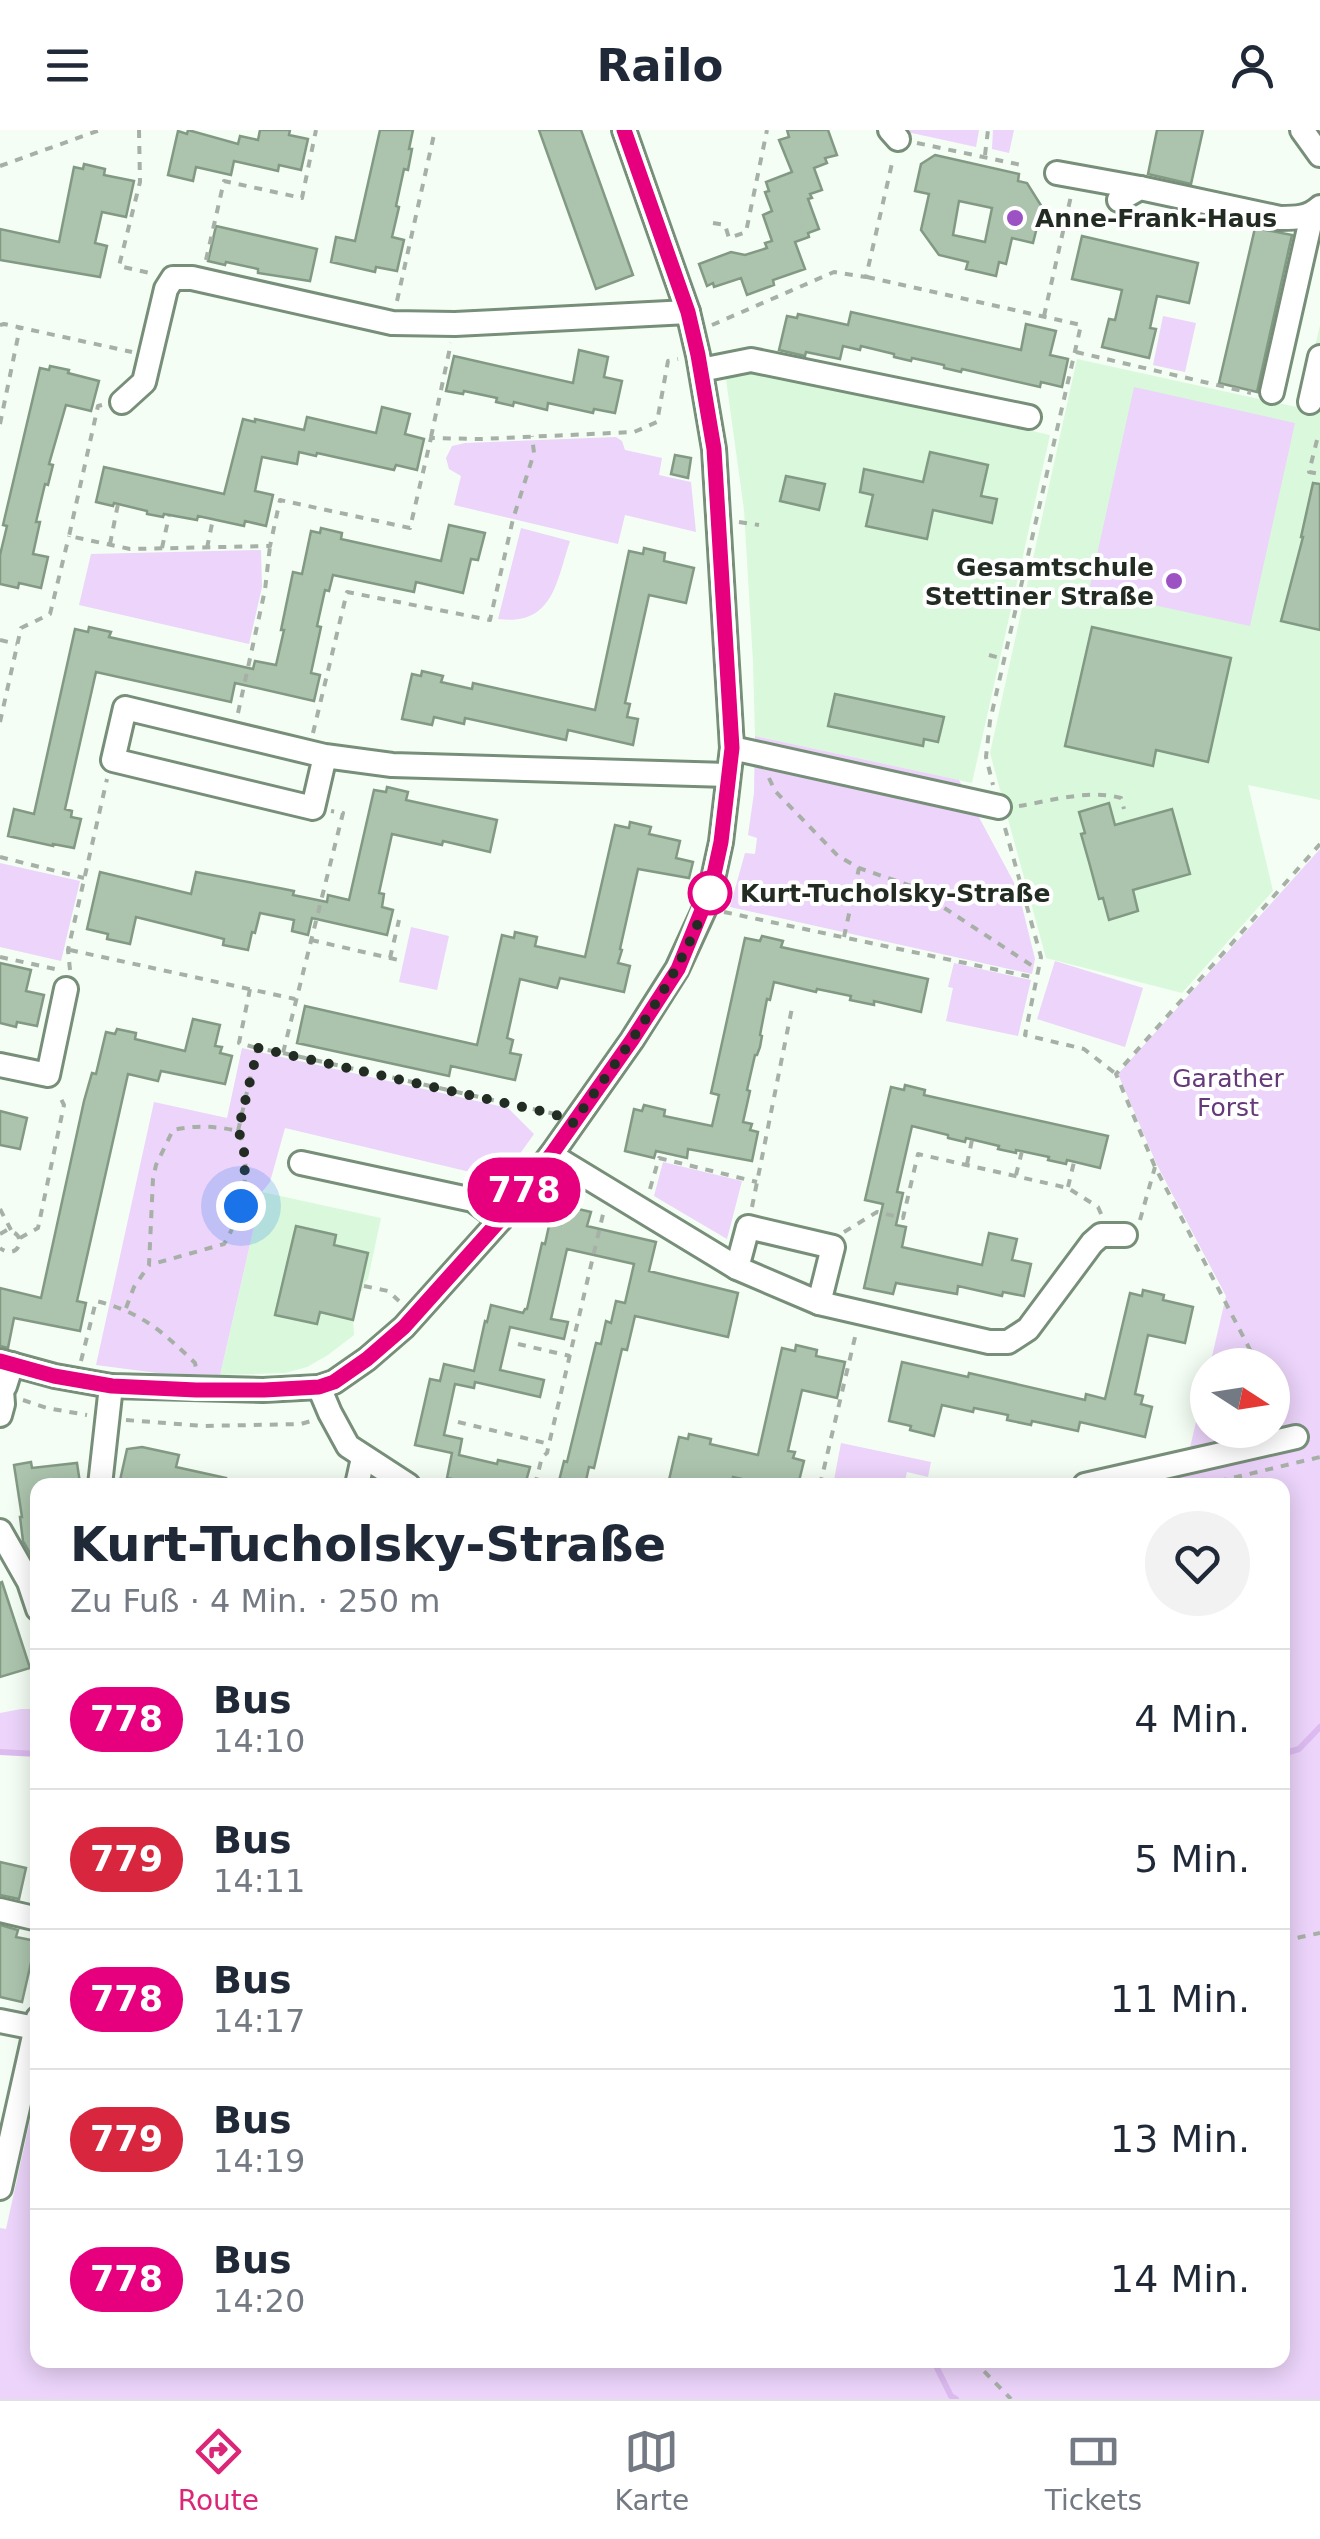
<!DOCTYPE html>
<html lang="de">
<head>
<meta charset="utf-8">
<style>
  :root { --surface:#fff; --page:#f2f2f3; --text:#1f2937; --muted:#747a83; --line:#e0e1e3; --accent:#db2777 }
  body { margin:0; font-family:"DejaVu Sans",sans-serif; background:var(--page); color:var(--text); height:100vh; display:flex; flex-direction:column; font-size:38px; white-space:nowrap }
  * { box-sizing:border-box; margin:0 }
  p { font-size:32px; color:var(--muted) }
  .icon { flex:none; width:55px; height:55px; fill:none; stroke:currentColor; stroke-width:2; stroke-linecap:round; stroke-linejoin:round }
  .map { position:relative; flex:1; overflow:hidden }
  .side { position:absolute; left:30px; top:1348px; width:1260px; height:890px; display:flex; flex-direction:column; background:var(--surface); border-radius:20px; box-shadow:0 5px 25px #0003 }
  .side>* { flex:none }
  .badge { padding:0 20px; border-radius:32px; font-size:35px; line-height:65px }
  .needle { width:65px; rotate:102deg }
  .tools { position:absolute; left:1190px; top:1218px; display:grid; gap:20px }
  .tools a { display:grid; place-items:center; width:100px; height:100px; border-radius:50%; background:var(--surface); box-shadow:0 5px 25px #0003; font-size:50px }
  .you { position:absolute; width:50px; height:50px; margin:-25px; border:8px solid #fff; border-radius:50%; background:#1a73e8; box-shadow:0 0 0 15px #1a73e833 }
  .map>.badge { position:absolute; translate:-50% -50%; box-shadow:0 0 0 5px #fff }
  .round { display:grid; place-items:center; flex:none; width:105px; height:105px; border-radius:52px; background:var(--page) }
  .head { display:flex; align-items:center; justify-content:space-between; height:170px; padding:0 40px }
  h1 { font-size:48px; font-weight:800; line-height:75px }
  ul { padding:0; list-style:none }
  li { display:flex; align-items:center; gap:30px; height:140px; padding:0 40px; border-top:2px solid var(--line) }
  li div { flex:1 }
  li b { display:block; font-size:38px }
  li em { font-style:normal }
  li .badge { min-width:110px; font-weight:700; text-align:center }
  header { display:flex; justify-content:space-between; align-items:center; height:130px; padding:0 40px; background:var(--surface); font-size:45px; font-weight:800 }
  .dock { display:flex; justify-content:space-around; align-items:center; height:140px; border-top:2px solid var(--line); background:var(--surface); font-size:28px; color:var(--muted) }
  .dock a { display:grid; justify-items:center; gap:5px }
  .dock .on { color:var(--accent) }
  .map>svg:first-child { display:block }
  .built { fill:#daf9dc }
  .green { fill:#ecd4fa }
  .lines { fill:none; stroke-linecap:round; stroke-linejoin:round }
  .stream { stroke:#ddbbf1; stroke-width:6 }
  .building { fill:#acc4ad; stroke:#829984; stroke-width:2.5; fill-rule:evenodd }
  .minor-casing { stroke:#778e79; stroke-width:28 }
  .path { stroke:#a7b0a7; stroke-width:4; stroke-dasharray:8 8; stroke-linecap:butt }
  .minor { stroke:#fff; stroke-width:22 }
  .line-casing { stroke:#fff; stroke-width:22 }
  .line { stroke:#e6007e; stroke-width:15 }
  .walk { stroke:#232c23; stroke-width:10; stroke-dasharray:0 18 }
  .poi-dot { fill:#9d52c4; stroke:#fff; stroke-width:4 }
  .stop-dot { fill:#fff; stroke:#e6007e; stroke-width:5 }
  .labels { text-anchor:middle; stroke-width:8; stroke-linejoin:round; paint-order:stroke }
  .poi-label { font-size:25px; font-weight:bold; fill:#232c23; stroke:#fff; text-anchor:start }
  .stop-label { font-size:25px; font-weight:bold; fill:#232c23; stroke:#fff; text-anchor:start }
  .park-label { font-size:25px; fill:#653a7b; stroke:#fff }
</style>
</head>
<body>
<header><svg class="icon" aria-label="menu" viewBox="0 0 24 24"><path d="M4 6h16M4 12h16M4 18h16"/></svg>Railo<svg class="icon" aria-label="person" viewBox="0 0 24 24"><circle cx="12" cy="8" r="4"/><path d="M4 21q1-7 8-7t8 7"/></svg></header>
<div class="map">
<svg width="1320" height="2269" viewBox="0 0 1320 2269">
  <rect width="100%" height="100%" fill="#f4fef4"/>
  <g class="built">
    <polygon points="1320,195 1320,670 1248,655 1273,761 1182,863 1046,828 990,623 1077,229 1301,278"/>
    <polygon points="749,237 1050,305 972,653 755,606 753,532 744,380 725,242"/>
    <polygon points="262,1062 381,1088 368,1149 365,1152 362,1161 359,1161 353,1189 354,1205 328,1225 307,1237 285,1243 220,1245"/>
  </g>
  <g class="green">
    <polygon points="898,0 979,0 976,17"/>
    <polygon points="993,0 1014,0 1009,23 992,19"/>
    <polygon points="1163,186 1196,193 1185,242 1153,235"/>
    <polygon points="1134,257 1295,293 1250,496 1089,461"/>
    <polygon points="616,307 622,311 625,320 662,328 659,345 691,352 696,402 625,385 618,414 454,375 461,346 449,339 446,328 452,316 465,313"/>
    <path d="M521,398L570,411C556,453 553,496 498,489Z"/>
    <polygon points="261,420 262,457 249,514 79,475 91,424"/>
    <polygon points="755,606 959,650 1018,760 1035,829 1032,844 730,777 745,723 755,724 757,708 748,705 754,663"/>
    <polygon points="1320,719 1320,2269 0,2269 0,2098 6,2099 37,1959 38,2230 1282,2230 1282,1355 1098,1355 1186,1335 1207,1244 1208,1300 1272,1300 1272,1235 1210,1235 1226,1166 1157,1035 1118,944"/>
    <polygon points="0,733 80,751 61,831 0,817"/>
    <polygon points="411,797 449,806 437,860 399,852"/>
    <polygon points="1055,831 1143,858 1125,917 1037,889"/>
    <polygon points="954,833 1031,850 1018,906 946,891 953,858 948,857"/>
    <polygon points="242,918 508,978 534,1004 494,1060 487,1046 285,998 270,1052 262,1062 220,1245 157,1243 96,1235 154,972 227,988"/>
    <polygon points="663,1032 742,1051 727,1109 654,1066"/>
    <polygon points="841,1313 931,1332 928,1347 907,1342 904,1355 833,1355"/>
    <polygon points="21,1579 37,1579 37,1624 0,1622 0,1583"/>
  </g>
  <g class="lines">
    <g class="stream">
      <polyline points="0,1622 38,1624"/>
      <polyline points="1282,1624 1299,1619 1320,1597"/>
      <polyline points="933,2230 951,2266 956,2269"/>
    </g>
  </g>
  <g class="building">
    <polygon points="188,0 238,14 240,6 258,10 260,0 290,0 289,5 308,9 301,40 279,35 278,41 234,31 231,45 196,37 193,51 168,45 178,1 187,4"/>
    <polygon points="380,0 413,0 409,19 412,19 408,40 404,39 396,76 399,77 392,107 404,110 397,141 376,137 375,142 331,132 336,107 355,111"/>
    <polygon points="539,0 581,0 633,145 596,159"/>
    <polygon points="787,0 828,0 837,25 825,28 827,33 814,38 822,60 810,64 812,68 808,69 819,99 808,103 809,107 795,112 805,139 773,150 774,155 747,165 741,148 714,157 713,153 707,156 699,134 731,122 745,125 767,118 765,113 772,111 763,85 772,81 765,62 769,61 766,52 792,42 779,10 789,7"/>
    <polygon points="1157,0 1203,0 1191,54 1148,44"/>
    <path d="M935,25L1019,44L1018,51L1027,53L1042,77L1033,113L1012,108L1006,134L999,132L996,146L966,139L968,132L939,125L921,100L929,64L915,61L921,34ZM959,71L992,78L985,112L953,105Z"/>
    <polygon points="84,34 105,39 104,45 134,51 126,87 102,82 95,113 107,116 100,147 0,130 0,99 59,112 74,37 83,39"/>
    <polygon points="216,96 317,119 310,151 258,143 258,139 226,132 225,135 208,131"/>
    <polygon points="1255,98 1292,105 1257,262 1219,253"/>
    <polygon points="1082,106 1198,133 1189,173 1157,166 1150,198 1156,199 1149,228 1102,217 1109,189 1115,190 1122,160 1072,149"/>
    <polygon points="851,182 1021,220 1026,194 1056,201 1050,225 1068,229 1062,257 1041,252 1040,257 962,239 961,242 944,238 944,235 912,228 911,231 894,227 894,224 861,216 860,220 843,216 840,229 806,222 805,226 779,220 787,186 797,188 798,184 848,195"/>
    <polygon points="579,220 608,227 604,247 622,251 615,283 594,279 593,283 548,273 547,280 514,272 513,276 496,272 497,268 464,261 463,264 446,261 454,226 573,253"/>
    <polygon points="50,236 69,240 68,243 99,251 91,281 66,275 49,334 53,335 48,355 45,354 36,392 40,392 33,424 48,427 41,458 19,453 18,458 0,454 0,425 7,396 3,395 40,238 49,240"/>
    <polygon points="382,277 410,284 405,304 424,309 417,340 396,335 394,340 317,323 316,326 299,322 297,334 262,327 255,361 273,365 266,396 245,391 244,396 198,386 197,390 164,384 163,387 147,384 147,381 114,373 113,376 96,372 104,337 224,364 243,289 255,292 255,289 304,300 307,287 376,303"/>
    <polygon points="930,322 988,335 981,366 997,369 992,393 933,380 927,409 866,396 873,365 860,362 864,339 923,352"/>
    <polygon points="675,325 691,328 688,348 671,344"/>
    <polygon points="786,346 825,354 819,380 780,371"/>
    <polygon points="1313,353 1320,354 1320,500 1281,491 1303,407 1301,407"/>
    <polygon points="449,395 485,403 478,430 471,429 463,463 416,452 414,462 333,445 329,461 325,460 317,496 321,497 311,543 320,545 314,571 235,553 231,572 96,542 65,679 72,681 71,687 81,689 74,718 53,714 53,716 8,706 14,679 34,684 75,499 88,502 89,497 111,502 109,507 253,539 255,531 276,535 284,500 281,500 293,442 302,444 311,401 320,403 321,398 342,403 341,409 441,431"/>
    <polygon points="644,418 665,423 664,431 694,438 686,473 649,465 625,573 630,574 627,587 638,589 633,615 568,600 566,610 465,588 464,594 434,587 432,595 402,589 412,544 421,546 422,541 443,546 441,552 472,559 473,553 595,580 629,421 643,424"/>
    <polygon points="1092,497 1231,528 1208,632 1156,620 1153,636 1065,616"/>
    <polygon points="835,564 944,587 938,612 924,609 923,616 828,596"/>
    <polygon points="387,657 408,662 406,670 497,690 490,722 443,711 442,715 392,704 379,763 384,764 382,777 393,780 387,805 312,788 308,805 292,801 294,790 260,783 255,803 252,802 248,820 223,815 224,809 136,787 130,814 107,809 108,804 87,799 100,742 191,764 196,742 279,758 294,761 293,765 327,772 328,765 349,770 374,660 386,662"/>
    <polygon points="1109,673 1115,695 1172,679 1190,744 1133,760 1138,781 1109,790 1103,768 1099,769 1089,732 1081,704 1085,703 1079,682"/>
    <polygon points="630,692 651,697 649,704 680,711 676,728 693,732 689,748 638,739 620,819 622,820 618,833 630,836 624,862 560,848 557,858 520,849 507,908 513,910 510,923 521,925 515,950 451,936 449,946 297,913 305,876 477,915 502,805 514,808 515,802 537,807 535,816 585,827 615,695 629,698"/>
    <polygon points="762,806 783,811 781,817 928,849 921,882 874,871 874,875 850,870 851,866 817,859 816,862 774,852 770,870 767,869 760,905 762,906 760,917 757,925 755,925 747,960 750,961 743,992 752,994 750,1000 758,1002 752,1031 688,1019 687,1028 656,1021 654,1028 625,1021 634,979 642,981 644,975 665,980 664,986 712,996 719,965 711,963 745,808 760,811"/>
    <polygon points="0,833 31,840 26,861 44,865 37,896 17,892 16,897 0,893"/>
    <polygon points="193,889 220,895 215,916 222,917 220,923 232,926 225,954 161,941 158,951 128,944 77,1171 86,1173 80,1201 14,1188 8,1218 0,1216 0,1158 41,1168 84,971 92,943 96,944 106,902 115,904 117,899 136,903 135,909 185,921"/>
    <polygon points="905,955 925,960 924,965 1108,1006 1100,1038 1067,1030 1066,1034 1048,1030 1049,1027 1016,1020 1016,1023 998,1019 999,1016 966,1008 965,1012 948,1008 948,1005 912,996 897,1062 903,1063 896,1095 906,1097 902,1117 982,1135 989,1103 1017,1109 1012,1130 1031,1134 1024,1166 1003,1162 1002,1166 958,1156 957,1164 896,1153 893,1164 864,1158 883,1074 865,1070 891,957 904,960"/>
    <polygon points="0,981 27,988 20,1019 0,1015"/>
    <polygon points="565,1076 591,1082 587,1096 656,1112 649,1141 738,1163 728,1207 635,1186 627,1220 622,1219 594,1338 589,1337 585,1355 558,1355 564,1331 567,1332 596,1213 601,1214 606,1191 611,1193 616,1171 625,1173 634,1134 567,1119 551,1189 568,1192 564,1209 510,1197 500,1240 544,1250 540,1267 475,1252 474,1258 455,1254 444,1305 462,1309 459,1325 497,1334 498,1330 530,1337 525,1355 478,1355 447,1348 452,1323 415,1315 430,1249 440,1251 444,1234 474,1241 485,1191 487,1192 491,1175 523,1183 525,1179 527,1179 542,1113 545,1114 550,1091 561,1094"/>
    <polygon points="296,1096 336,1105 334,1115 368,1123 353,1190 320,1182 317,1194 275,1185"/>
    <polygon points="1143,1160 1164,1165 1163,1170 1193,1177 1185,1213 1148,1205 1135,1264 1143,1266 1141,1274 1152,1277 1145,1307 1080,1292 1078,1301 1032,1291 1031,1295 1007,1290 1008,1285 974,1278 973,1282 942,1275 934,1306 910,1300 911,1296 889,1291 902,1232 968,1247 969,1243 1085,1270 1086,1264 1105,1269 1130,1163 1142,1166"/>
    <polygon points="796,1215 817,1220 816,1226 845,1232 837,1268 802,1260 788,1321 795,1322 793,1328 804,1331 798,1355 770,1355 733,1347 731,1355 700,1350 699,1355 689,1355 669,1350 679,1307 688,1309 689,1304 711,1309 710,1314 758,1325 782,1218 795,1221"/>
    <polygon points="142,1317 179,1325 176,1337 226,1348 225,1355 119,1355 127,1319"/>
    <polygon points="31,1332 32,1338 77,1333 80,1353 38,1355 38,1437 23,1411 20,1387 22,1387 14,1335"/>
    <polygon points="2,1452 30,1538 0,1547 0,1453"/>
    <polygon points="0,1732 26,1738 19,1769 0,1765"/>
    <polygon points="0,1795 18,1800 16,1807 36,1811 22,1872 0,1867"/>
  </g>
  <g class="lines">
    <defs>
      <g id="minor">
        <polyline points="890,0 898,9"/>
        <polyline points="1302,0 1320,25"/>
        <polyline points="1057,43 1140,58"/>
        <path d="M1119,70L1140,58L1280,88C1296,88 1308,88 1320,77"/>
        <polyline points="701,240 751,230 1029,287"/>
        <polyline points="1272,262 1312,85"/>
        <polyline points="122,272 144,252 166,159 173,148 192,148 392,193 455,194 688,182"/>
        <polyline points="1310,272 1320,227"/>
        <polyline points="732,618 999,677"/>
        <polyline points="325,626 313,678 113,630 125,578 325,626 392,635 728,645"/>
        <polyline points="0,935 48,945 66,859"/>
        <polyline points="551,1025 737,1138 819,1173 989,1212 1008,1212 1028,1199 1092,1113 1101,1105 1125,1105"/>
        <polyline points="301,1033 473,1070 500,1090"/>
        <polyline points="737,1138 748,1097 833,1117 819,1173"/>
        <polyline points="0,1231 55,1246 111,1256 263,1260 319,1257 334,1252 367,1229 404,1197 500,1090 551,1025 632,910 677,839 705,778 711,758 721,712 732,618 714,319 698,225 688,182 624,0"/>
        <polyline points="319,1257 330,1283 348,1316 408,1355"/>
        <polyline points="2,1260 5,1256 12,1234"/>
        <polyline points="0,1285 3,1274 2,1260"/>
        <polyline points="100,1355 111,1256"/>
        <polyline points="357,1355 363,1328"/>
        <polyline points="1085,1355 1296,1307"/>
        <polyline points="0,1401 29,1452 38,1479"/>
        <polyline points="0,1780 38,1789"/>
        <polyline points="0,1891 35,1898"/>
        <polyline points="0,2058 38,1888"/>
      </g>
    </defs>
    <use href="#minor" class="minor-casing"/>
    <g class="path">
      <polyline points="139,0 140,52 119,136 150,143"/>
      <polyline points="917,13 1026,36"/>
      <polyline points="985,25 988,0"/>
      <polyline points="0,36 100,0"/>
      <polyline points="713,93 725,95 729,108 746,102 767,0"/>
      <polyline points="206,130 224,51 302,68 316,0"/>
      <polyline points="867,147 1081,195 990,591 986,627 993,655"/>
      <polyline points="397,171 435,0"/>
      <polyline points="1044,186 1071,66"/>
      <polyline points="0,195 4,194 132,222"/>
      <polyline points="712,195 834,142 866,147 893,29"/>
      <polyline points="1076,222 1251,263"/>
      <polyline points="102,275 98,276 69,406 130,419 270,416 280,370 410,398 431,308 481,309 634,302 657,292 668,231 678,229"/>
      <polyline points="0,294 20,197"/>
      <polyline points="431,307 451,213"/>
      <polyline points="1317,310 1309,342 1320,344"/>
      <polyline points="739,392 759,395"/>
      <polyline points="110,414 118,374"/>
      <polyline points="162,418 169,386"/>
      <polyline points="207,418 213,389"/>
      <polyline points="0,510 17,514"/>
      <polyline points="989,525 1000,528"/>
      <polyline points="238,583 265,460 270,416"/>
      <polyline points="0,592 21,498 50,484 69,406"/>
      <polyline points="313,603 347,462 490,490 513,389 534,323 532,306"/>
      <polyline points="769,648 775,661 838,726 859,738 911,756 1037,839"/>
      <path d="M1019,676C1050,671 1089,659 1121,668L1124,679"/>
      <polyline points="1005,698 1041,827 1025,905 1084,919 1116,944"/>
      <polyline points="0,727 84,748"/>
      <polyline points="724,782 1036,848"/>
      <polyline points="844,807 859,738"/>
      <polyline points="311,810 403,831"/>
      <polyline points="70,820 295,869"/>
      <polyline points="0,827 55,839"/>
      <polyline points="390,828 399,790"/>
      <polyline points="70,840 68,820 107,649"/>
      <polyline points="250,859 239,913 257,918"/>
      <polyline points="283,923 555,984"/>
      <polyline points="238,1001 257,918 283,923 343,683 331,681"/>
      <polyline points="967,1034 972,1010"/>
      <polyline points="1016,1045 1022,1021"/>
      <polyline points="1068,1057 1074,1032"/>
      <polyline points="650,1059 659,1028 757,1052"/>
      <polyline points="752,1077 792,878"/>
      <polyline points="0,1079 11,1100"/>
      <polyline points="1140,1090 1155,1037"/>
      <polyline points="844,1102 877,1082 903,1088 918,1024 1068,1058 1098,1077 1102,1086"/>
      <path d="M0,1104L7,1100C30,1104 18,1132 0,1118"/>
      <polyline points="20,1108 38,1098 64,975 58,963"/>
      <polyline points="364,1156 388,1161 399,1171"/>
      <path d="M126,1178L134,1157L149,1135L153,1049L156,1035L173,1000C196,995 216,996 238,1001C254,1031 242,1086 224,1114L149,1135"/>
      <polyline points="518,1214 570,1226"/>
      <path d="M81,1231L96,1171C141,1182 162,1201 195,1233L196,1238"/>
      <polyline points="1258,1235 1155,1037 1116,944 1320,714"/>
      <polyline points="1272,1262 1287,1289"/>
      <polyline points="23,1270 47,1278 87,1285"/>
      <polyline points="126,1290 203,1296 301,1294 311,1291"/>
      <polyline points="458,1292 549,1314"/>
      <polyline points="535,1355 542,1327 547,1323 549,1314 604,1080"/>
      <polyline points="820,1355 856,1203"/>
      <polyline points="1203,1355 1320,1327"/>
      <polyline points="1282,1811 1320,1803"/>
      <polyline points="973,2230 1011,2269"/>
    </g>
    <use href="#minor" class="minor"/>
  </g>
  <g class="lines">
    <defs>
      <polyline id="line" points="0,1231 54,1246 112,1256 196,1260 264,1260 319,1257 334,1252 367,1229 404,1197 500,1090 551,1025 632,910 678,839 711,758 721,712 732,618 714,319 698,225 688,182 624,0"/>
    </defs>
    <use href="#line" class="line-casing"/>
    <use href="#line" class="line"/>
    <path class="walk" d="M241,1076C244,1053 249,1022 238,1001L258,918L554,984L573,993C625,919 683,846 711,758L710,763"/>
  </g>
  <g class="poi-dot">
    <circle cx="1015" cy="88" r="10"/>
    <circle cx="1174" cy="451" r="10"/>
  </g>
  <circle class="stop-dot" cx="710" cy="763" r="20"/>
  <g class="labels">
    <g class="poi-label">
      <text x="1035" y="97">Anne-Frank-Haus</text>
      <text x="1154" y="446" text-anchor="end">Gesamtschule<tspan x="1154" dy="29">Stettiner Straße</tspan></text>
    </g>
    <g class="stop-label">
      <text x="740" y="772">Kurt-Tucholsky-Straße</text>
    </g>
    <g class="park-label">
      <text x="1228" y="957">Garather<tspan x="1228" dy="29">Forst</tspan></text>
    </g>
  </g>
</svg>
<div class="tools">
<a><svg class="needle" viewBox="-14 -14 28 28"><path d="M0-13l5 13h-10z" fill="#e53935"/><path d="M0 13l5-13h-10z" fill="#747a83"/></svg></a>
</div>
<div class="you" style="left:241px;top:1076px"></div>
<b class="badge" style="left:524px;top:1060px;background:#e6007e;color:#fff">778</b>
<section class="side">
<div class="head"><div><h1>Kurt-Tucholsky-Straße</h1><p>Zu Fuß · 4 Min. · 250 m</p></div><a class="round"><svg class="icon" aria-label="heart" viewBox="0 0 24 24"><path d="M12 20l-8-8c-3-5 5-10 8-4 3-6 11-1 8 4z"/></svg></a></div>
<ul>
<li><span class="badge" style="background:#e6007e;color:#fff">778</span><div><b>Bus</b><p>14:10</p></div><em>4 Min.</em></li>
<li><span class="badge" style="background:#d7263d;color:#fff">779</span><div><b>Bus</b><p>14:11</p></div><em>5 Min.</em></li>
<li><span class="badge" style="background:#e6007e;color:#fff">778</span><div><b>Bus</b><p>14:17</p></div><em>11 Min.</em></li>
<li><span class="badge" style="background:#d7263d;color:#fff">779</span><div><b>Bus</b><p>14:19</p></div><em>13 Min.</em></li>
<li><span class="badge" style="background:#e6007e;color:#fff">778</span><div><b>Bus</b><p>14:20</p></div><em>14 Min.</em></li>
</ul>
</section>
</div>
<nav class="dock">
<a class="on"><svg class="icon" aria-label="directions" viewBox="0 0 24 24"><path d="M12 3l9 9-9 9-9-9zM9 14v-3h6M13 9l2 2-2 2"/></svg>Route</a>
<a><svg class="icon" aria-label="map" viewBox="0 0 24 24"><path d="M3 6l6-2 6 2 6-2v14l-6 2-6-2-6 2zM9 4v14M15 6v14"/></svg>Karte</a>
<a><svg class="icon" aria-label="tickets" viewBox="0 0 24 24"><path d="M3 7h18v10H3zM15 7v10"/></svg>Tickets</a>
</nav>
</body>
</html>
